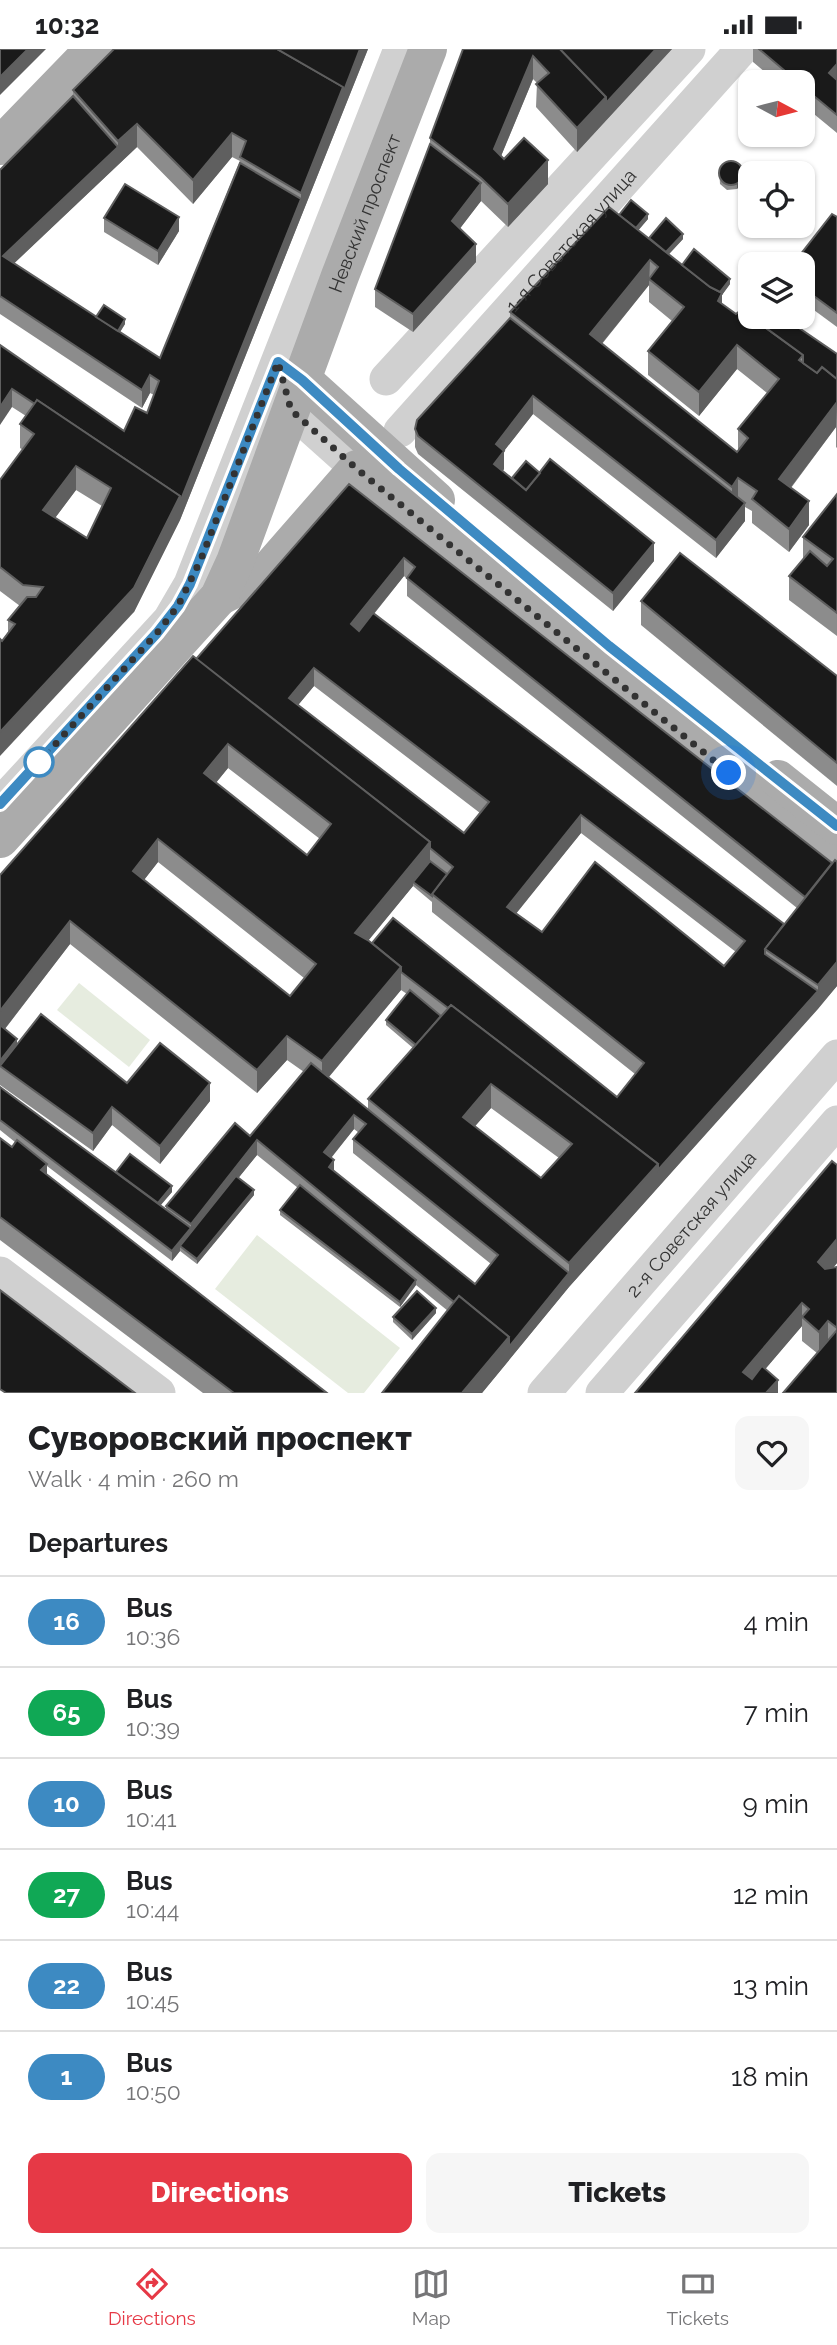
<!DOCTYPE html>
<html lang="en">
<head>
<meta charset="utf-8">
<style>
  :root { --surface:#fff; --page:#f6f6f6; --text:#202124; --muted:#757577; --line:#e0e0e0; --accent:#e63946 }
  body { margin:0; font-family:Raleway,sans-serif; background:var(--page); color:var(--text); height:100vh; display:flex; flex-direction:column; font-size:26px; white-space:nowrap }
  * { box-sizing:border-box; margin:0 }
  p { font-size:23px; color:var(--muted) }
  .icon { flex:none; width:38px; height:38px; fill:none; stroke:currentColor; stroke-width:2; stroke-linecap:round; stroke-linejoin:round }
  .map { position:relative; height:1344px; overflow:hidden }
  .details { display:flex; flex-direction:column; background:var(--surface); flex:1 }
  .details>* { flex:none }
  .badge { padding:0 14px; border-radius:23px; font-size:24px; line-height:46px }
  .needle { width:46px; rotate:97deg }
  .tools { position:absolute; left:738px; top:21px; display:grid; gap:14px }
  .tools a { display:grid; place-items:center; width:77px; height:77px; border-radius:14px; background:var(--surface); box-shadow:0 2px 5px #0004; font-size:35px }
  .you { position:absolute; width:35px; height:35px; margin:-18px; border:5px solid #fff; border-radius:50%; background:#1a73e8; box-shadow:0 0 0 10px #1a73e833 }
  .map>.badge { position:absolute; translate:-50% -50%; box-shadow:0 0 0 4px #fff }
  h2 { padding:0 28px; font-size:26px; line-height:63px }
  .round { display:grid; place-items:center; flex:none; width:74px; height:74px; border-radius:14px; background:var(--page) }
  .head { display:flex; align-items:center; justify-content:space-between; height:119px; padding:0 28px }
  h1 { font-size:33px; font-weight:800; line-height:52px }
  .cta { display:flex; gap:14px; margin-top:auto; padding:14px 28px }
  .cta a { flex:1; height:80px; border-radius:14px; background:var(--accent); color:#fff; font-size:28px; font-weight:800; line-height:80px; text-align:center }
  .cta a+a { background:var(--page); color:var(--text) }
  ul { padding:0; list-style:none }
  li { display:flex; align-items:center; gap:21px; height:91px; padding:0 28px; border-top:2px solid var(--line) }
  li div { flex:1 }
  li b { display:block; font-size:26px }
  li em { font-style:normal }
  li .badge { min-width:77px; font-weight:700; text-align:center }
  .status { display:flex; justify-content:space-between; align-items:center; height:49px; padding:0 35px; background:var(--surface); direction:ltr }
  .status svg { height:19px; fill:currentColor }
  .menu { display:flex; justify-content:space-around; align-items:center; height:98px; border-top:2px solid var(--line); background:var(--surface); font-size:19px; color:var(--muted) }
  .menu a { display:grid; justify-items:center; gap:4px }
  .menu .selected { color:var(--accent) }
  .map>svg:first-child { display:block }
  .green { fill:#e6ecdf }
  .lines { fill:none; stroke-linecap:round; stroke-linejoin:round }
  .minor { stroke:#d0d0d0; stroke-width:33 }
  .major { stroke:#ababab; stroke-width:38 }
  .wall { fill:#8c8c8c; fill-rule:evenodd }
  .shaded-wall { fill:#5f5f5f }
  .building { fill:#1a1a1a; stroke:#5f5f5f; stroke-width:2; fill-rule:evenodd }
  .line-casing { stroke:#fff; stroke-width:16 }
  .line { stroke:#3d8ac2; stroke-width:10 }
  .walk { stroke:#333; stroke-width:7; stroke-dasharray:0 12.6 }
  .stop-dot { fill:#fff; stroke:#3d8ac2; stroke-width:3.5 }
  .labels { text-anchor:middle; stroke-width:7; stroke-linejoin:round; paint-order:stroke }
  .street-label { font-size:19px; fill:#333; stroke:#fff }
</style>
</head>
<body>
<div class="status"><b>10:32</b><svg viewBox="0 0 49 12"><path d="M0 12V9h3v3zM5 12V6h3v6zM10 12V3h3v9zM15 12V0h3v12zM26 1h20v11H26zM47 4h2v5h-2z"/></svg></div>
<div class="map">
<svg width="837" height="1344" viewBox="0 0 837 1344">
  <rect width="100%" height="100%" fill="#fff"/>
  <g class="green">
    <polygon points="79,934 150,991 129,1018 57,961"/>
    <polygon points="257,1186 400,1299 364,1344 348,1344 215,1240"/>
  </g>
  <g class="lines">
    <g class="minor">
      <polyline points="386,330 689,0"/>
      <polyline points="285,339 291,361 357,420"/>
      <path id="s1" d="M400,382L742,0"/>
      <polyline points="0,755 169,571 190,535 400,0"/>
      <polyline points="0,1224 159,1344"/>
      <path id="s2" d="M544,1344L837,1007"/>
      <polyline points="602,1344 837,1073"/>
    </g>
    <g class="major">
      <polyline points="0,97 94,0"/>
      <polyline points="302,330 436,451"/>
      <polyline points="219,548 267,523 357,420 837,812"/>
      <polyline points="778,730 837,777"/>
      <path id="s3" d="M0,790L219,548L235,513L340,227L428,0"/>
    </g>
  </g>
  <g class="wall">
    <path d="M368,0L180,471L134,563L2,592L8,583V571L20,557L0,542V431L23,401L20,399V375L26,367L12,358L0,296L124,382L147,364L154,346L150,344L142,359L0,265V121L73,47V41ZM137,98L193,155L232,108L240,112L160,309L120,283L125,275L96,268L14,214ZM76,441L102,457L87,489L55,469Z"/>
    <polygon points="463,0 672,0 577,103 536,58 537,34 533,30 501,107 504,110 548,135 508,178 481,152 460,179 476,213 413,283 375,258 375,240 430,95 430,89"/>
    <polygon points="753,0 837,0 837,84 803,56 803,33 777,33 753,13"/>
    <polygon points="719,120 743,132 737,140 727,141 720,135"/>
    <path d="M619,166L648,170L638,181L649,189L683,190L669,205L682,216L730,235L722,246V255L736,265L751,268L837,305V399L836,398V378L791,439L809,476L789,503L752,474V462L745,458V472L716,509L533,365L504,402V420L503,422L512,429L654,512L613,562L418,405L415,398V380L510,269V263ZM649,236V253L672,272L648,302V326L699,367L737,320L767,344L738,380V401L737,403L602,295Z"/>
    <polygon points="837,168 837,278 803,253 803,215"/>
    <polygon points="104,169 179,182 158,216 104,183"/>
    <path d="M349,435L832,814L837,813V937L569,1238L482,1344H382L448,1262L416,1236L400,1258L280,1166V1161L298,1139L257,1106L238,1129L254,1146L197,1215L180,1202L172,1212L47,1117V1125L327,1344H203L0,1191V1089L12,1098L15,1093L0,1081V1038L116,1123L172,1143L160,1156L166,1160V1157L250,1087L304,1023L287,1011L257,1044L70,895L5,980L17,995L127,1034L210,1052L160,1115L112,1076L93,1102L0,1036V826L196,610ZM404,527L407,530V547L797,859L784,875L374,565ZM314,637L480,764L464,784L298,656ZM228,719L320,790L307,806L216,734ZM581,784L736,903L724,917L542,883L516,864ZM158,813L304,929L290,947L144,831ZM413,837L432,853V863L635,1025L617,1048L368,891ZM401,941L407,945L386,971V976L413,999L368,1050V1061L329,1028ZM491,1059L559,1109L541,1129L475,1077ZM354,1080L359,1084L353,1090V1104L491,1215L475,1235L334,1122L330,1109Z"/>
    <polygon points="837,445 837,587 789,551 789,527 803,511 803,488"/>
    <polygon points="641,552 837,627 837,737 641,576"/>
    <polygon points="837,1116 837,1214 833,1219 837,1218 837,1344 817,1304 802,1292 802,1277 765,1320 778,1344 635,1344"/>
    <polygon points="436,1264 412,1291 393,1273 393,1268"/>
  </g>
  <g class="shaded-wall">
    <polygon points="28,0 46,0 0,46 0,28"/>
    <polygon points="360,0 368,0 180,471 180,453 301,150 301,144 343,38"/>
    <polygon points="656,0 672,0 577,103 577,79 606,48"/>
    <polygon points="533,7 533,30 494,124 494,100"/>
    <polygon points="837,15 837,33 829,24"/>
    <polygon points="137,75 137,98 118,116 118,92"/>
    <polygon points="232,84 232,108 193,155 193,131"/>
    <polygon points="118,98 118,116 3,225 3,207"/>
    <polygon points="548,111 548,135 508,178 508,155"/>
    <polygon points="743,127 743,132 737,140 737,135"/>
    <polygon points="481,134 481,152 452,190 452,172"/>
    <polygon points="648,165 648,170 626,196 626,191"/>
    <polygon points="179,168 179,182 158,216 158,202"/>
    <polygon points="683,185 683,190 658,217 656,214"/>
    <polygon points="476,195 476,213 413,283 413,265"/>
    <polygon points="650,211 649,236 590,309 590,285"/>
    <polygon points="730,230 730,235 722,246 722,268 710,257"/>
    <polygon points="125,270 125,275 112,296 112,291"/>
    <polygon points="737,296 737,320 699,367 699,343"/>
    <polygon points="150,326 150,344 142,359 142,341"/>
    <polygon points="12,340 12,358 0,376 0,358"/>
    <polygon points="533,347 533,365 504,402 504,420 494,433 496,395"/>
    <polygon points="837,353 836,378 779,454 779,430"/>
    <polygon points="76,417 76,441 43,485 43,461"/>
    <polygon points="738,429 738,453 732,462 732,438"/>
    <polygon points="180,447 180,471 134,563 0,707 0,683"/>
    <polygon points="809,452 809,476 789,503 789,480"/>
    <polygon points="745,454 745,472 716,509 716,491"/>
    <polygon points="654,494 654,512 613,562 613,544"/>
    <polygon points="404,509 404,527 351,593 351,575"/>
    <polygon points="314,619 314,637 289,667 289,649"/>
    <polygon points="228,695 228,719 204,748 204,724"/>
    <polygon points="581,766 581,784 507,876 507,858"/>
    <polygon points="158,790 158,813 133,845 133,822"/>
    <polygon points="430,793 430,817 413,833 413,837 355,908 355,884"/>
    <polygon points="70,872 70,895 0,986 0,962"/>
    <polygon points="837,913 837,937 818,960 569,1238 482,1344 462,1344 509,1288 569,1224 569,1214 658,1115 818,942 818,936"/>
    <polygon points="401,918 401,941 322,1036 322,1012"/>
    <polygon points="287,987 287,1011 257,1044 257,1021"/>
    <polygon points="17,990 17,1013 0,1017 0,1036 0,1012"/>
    <polygon points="210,1034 210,1052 160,1115 160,1097"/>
    <polygon points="491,1035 491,1059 463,1091 463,1068"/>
    <polygon points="112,1058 112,1076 93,1102 93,1084"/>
    <polygon points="354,1066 354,1080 324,1118 324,1103"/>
    <polygon points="257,1091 257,1106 182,1199 180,1197 180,1202 172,1212 172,1202 191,1179 191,1175"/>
    <polygon points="334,1111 334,1126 329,1118"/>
    <polygon points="47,1115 47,1138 41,1121"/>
    <polygon points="172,1137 172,1143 155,1163 155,1158"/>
    <polygon points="254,1141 254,1146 197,1215 197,1210"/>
    <polygon points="837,1190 837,1214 818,1237 818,1213"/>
    <polygon points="416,1231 416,1236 400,1258 400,1253"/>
    <polygon points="802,1254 802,1277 745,1344 743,1323"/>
    <polygon points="436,1259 436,1264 412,1291 412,1285"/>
    <polygon points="828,1272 828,1296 819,1306 819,1283"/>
    <polygon points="778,1331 778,1344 766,1344"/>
  </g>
  <g class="building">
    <polygon points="0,0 28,0 0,28"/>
    <polygon points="114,0 277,0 343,38 301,144 240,108 246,92 232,84 193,131 137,75 118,92 73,41"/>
    <polygon points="277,0 360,0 343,44 343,38"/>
    <polygon points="463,0 560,0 606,48 577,79 536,35 549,24 533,7 494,100 504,110 524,89 548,111 508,155 481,129 430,89"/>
    <polygon points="560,0 656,0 606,54 606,48"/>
    <polygon points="759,0 837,0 837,15 829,24 837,31 837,66 803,38 803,33 798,33"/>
    <polygon points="73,47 118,98 3,207 160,309 240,114 301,150 180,453 180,447 37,351 35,355 12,340 0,358 0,296 124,382 135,358 147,364 159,332 150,326 142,341 0,247 0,121"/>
    <polygon points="430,95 481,134 452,172 476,195 413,265 375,240"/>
    <circle cx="731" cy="124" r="12"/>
    <polygon points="125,135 179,168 158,202 104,169"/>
    <polygon points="631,151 648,165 636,179 619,166"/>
    <path d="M609,158L710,238L722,244L718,252L736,265L741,261L803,306L799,311L817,324L822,318L837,330V353L779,430L809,452L789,480L752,450L757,442L738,429L732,438L510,263ZM650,211L658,218L649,230L684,258L648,302L699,343L737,296L779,330L738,380L748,389L737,403L590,285Z"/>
    <polygon points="832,165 837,168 837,264 803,239 803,215 793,215"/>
    <polygon points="666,169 683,185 666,203 649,189"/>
    <polygon points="694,200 730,230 720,243 710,238 682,216"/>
    <polygon points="104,256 125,270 118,282 96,268"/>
    <polygon points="751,268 783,268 837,305 837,330 822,318 817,324 803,314 803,306"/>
    <polygon points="510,269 745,454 716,491 533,347 496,395 504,402 494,415 526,441 550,410 654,494 613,544 418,387 415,380 417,371"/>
    <path d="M37,351L180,447L134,539L0,683V590L2,592L15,575L8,571L27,548H36L43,538L23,536L0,518V431L34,385L20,375ZM76,417L111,439L87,489L43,461Z"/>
    <polygon points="526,412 540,424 526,441 512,429"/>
    <path d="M349,435L832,814L805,848L407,529L415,518L404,509L351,575L359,582L373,564L784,875L765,900V905L818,942L658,1121V1115L451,956L448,959L401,923V918L372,894L393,869L617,1048L644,1014L432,845L453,818L430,799V793L196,610ZM314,619L489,753L464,784L289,649ZM581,766L745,892L724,917L595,813L542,883L507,858Z"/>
    <polygon points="837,445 837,564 789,527 810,502 827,517 833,510 803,488"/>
    <polygon points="680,504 837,627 837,714 641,552"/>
    <path d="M193,607L430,793L355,884L369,892L401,918L322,1012L287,987L257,1021L70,872L0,962V826ZM228,695L331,775L307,806L204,724ZM158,790L316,915L290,947L133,822Z"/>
    <polygon points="835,811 837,813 837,913 818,936 765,900"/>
    <polygon points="430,812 447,825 432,845 432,847 413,833"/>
    <polygon points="410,941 441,967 416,996 386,971"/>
    <path d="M451,956L658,1115L569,1214L368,1050ZM491,1035L572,1095L541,1129L463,1068Z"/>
    <polygon points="41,965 127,1034 160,994 210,1034 160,1097 112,1058 93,1084 0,1017"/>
    <polygon points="0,976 17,990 0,1012"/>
    <path d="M311,1014L569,1224L509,1298V1288L459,1247L454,1253L257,1091L191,1175L166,1157L235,1074L250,1087ZM354,1066L366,1075L353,1090L498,1206L475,1235L329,1118L334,1111L324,1103Z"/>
    <polygon points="0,1038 191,1179 172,1202 0,1071"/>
    <polygon points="0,1089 12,1098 17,1091 47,1115 41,1121 327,1344 234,1344 0,1168"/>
    <polygon points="130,1105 172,1137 158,1154 116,1123"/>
    <polygon points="832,1112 837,1116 837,1190 818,1213 825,1220 837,1218 837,1279 828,1272 819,1283 802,1268 809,1260 802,1254 743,1323 752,1330 762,1317 778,1331 766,1344 635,1344"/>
    <polygon points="236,1127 254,1141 197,1210 180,1197"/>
    <polygon points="300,1136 416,1231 400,1253 280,1161"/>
    <polygon points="0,1241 135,1344 6,1344 0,1340"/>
    <polygon points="417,1242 436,1259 412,1285 393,1268"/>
    <polygon points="459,1247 509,1288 462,1344 382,1344"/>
    <polygon points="837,1281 837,1344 783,1344"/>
  </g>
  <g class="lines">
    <defs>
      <polyline id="line" points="0,755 157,584 178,557 190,535 278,313 302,331 399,420 609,597 837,777"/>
    </defs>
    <use href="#line" class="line-casing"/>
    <use href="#line" class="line"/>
    <polyline class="walk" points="39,713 157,584 178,557 201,510 278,313 291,361 357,420 729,724"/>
  </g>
  <circle class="stop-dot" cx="39" cy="713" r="14"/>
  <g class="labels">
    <g class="street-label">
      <text dy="7" stroke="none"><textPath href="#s3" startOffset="737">Невский проспект</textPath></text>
      <text dy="7" stroke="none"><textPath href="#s1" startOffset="256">1-я Советская улица</textPath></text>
      <text dy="7" stroke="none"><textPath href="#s2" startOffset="224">2-я Советская улица</textPath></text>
    </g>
  </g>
</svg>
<div class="tools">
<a><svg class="needle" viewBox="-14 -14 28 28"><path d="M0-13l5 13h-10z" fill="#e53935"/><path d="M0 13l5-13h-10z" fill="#757577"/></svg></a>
<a><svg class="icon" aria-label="locate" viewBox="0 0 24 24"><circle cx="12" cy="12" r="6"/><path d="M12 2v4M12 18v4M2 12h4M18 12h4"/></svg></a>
<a><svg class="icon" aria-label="layers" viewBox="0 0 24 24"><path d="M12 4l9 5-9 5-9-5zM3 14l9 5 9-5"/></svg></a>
</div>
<div class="you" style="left:729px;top:724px"></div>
</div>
<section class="details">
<div class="head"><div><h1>Суворовский проспект</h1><p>Walk · 4 min · 260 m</p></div><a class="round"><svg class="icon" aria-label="heart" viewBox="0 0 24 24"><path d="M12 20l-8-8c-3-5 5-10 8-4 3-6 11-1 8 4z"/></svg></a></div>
<h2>Departures</h2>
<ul>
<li><span class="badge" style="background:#3d8ac2;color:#fff">16</span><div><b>Bus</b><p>10:36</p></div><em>4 min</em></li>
<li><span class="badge" style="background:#10a855;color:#fff">65</span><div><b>Bus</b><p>10:39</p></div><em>7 min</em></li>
<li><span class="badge" style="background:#3d8ac2;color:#fff">10</span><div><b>Bus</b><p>10:41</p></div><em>9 min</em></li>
<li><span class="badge" style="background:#10a855;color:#fff">27</span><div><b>Bus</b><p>10:44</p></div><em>12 min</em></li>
<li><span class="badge" style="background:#3d8ac2;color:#fff">22</span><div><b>Bus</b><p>10:45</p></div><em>13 min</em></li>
<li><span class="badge" style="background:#3d8ac2;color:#fff">1</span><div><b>Bus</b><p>10:50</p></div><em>18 min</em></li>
</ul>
<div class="cta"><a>Directions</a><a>Tickets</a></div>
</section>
<nav class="menu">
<a class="selected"><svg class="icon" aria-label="directions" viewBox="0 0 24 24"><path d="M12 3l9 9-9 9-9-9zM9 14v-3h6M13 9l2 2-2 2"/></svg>Directions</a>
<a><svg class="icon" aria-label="map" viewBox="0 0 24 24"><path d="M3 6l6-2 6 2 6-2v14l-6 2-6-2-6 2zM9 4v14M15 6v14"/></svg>Map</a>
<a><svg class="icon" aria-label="tickets" viewBox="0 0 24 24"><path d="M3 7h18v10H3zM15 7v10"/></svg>Tickets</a>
</nav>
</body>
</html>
